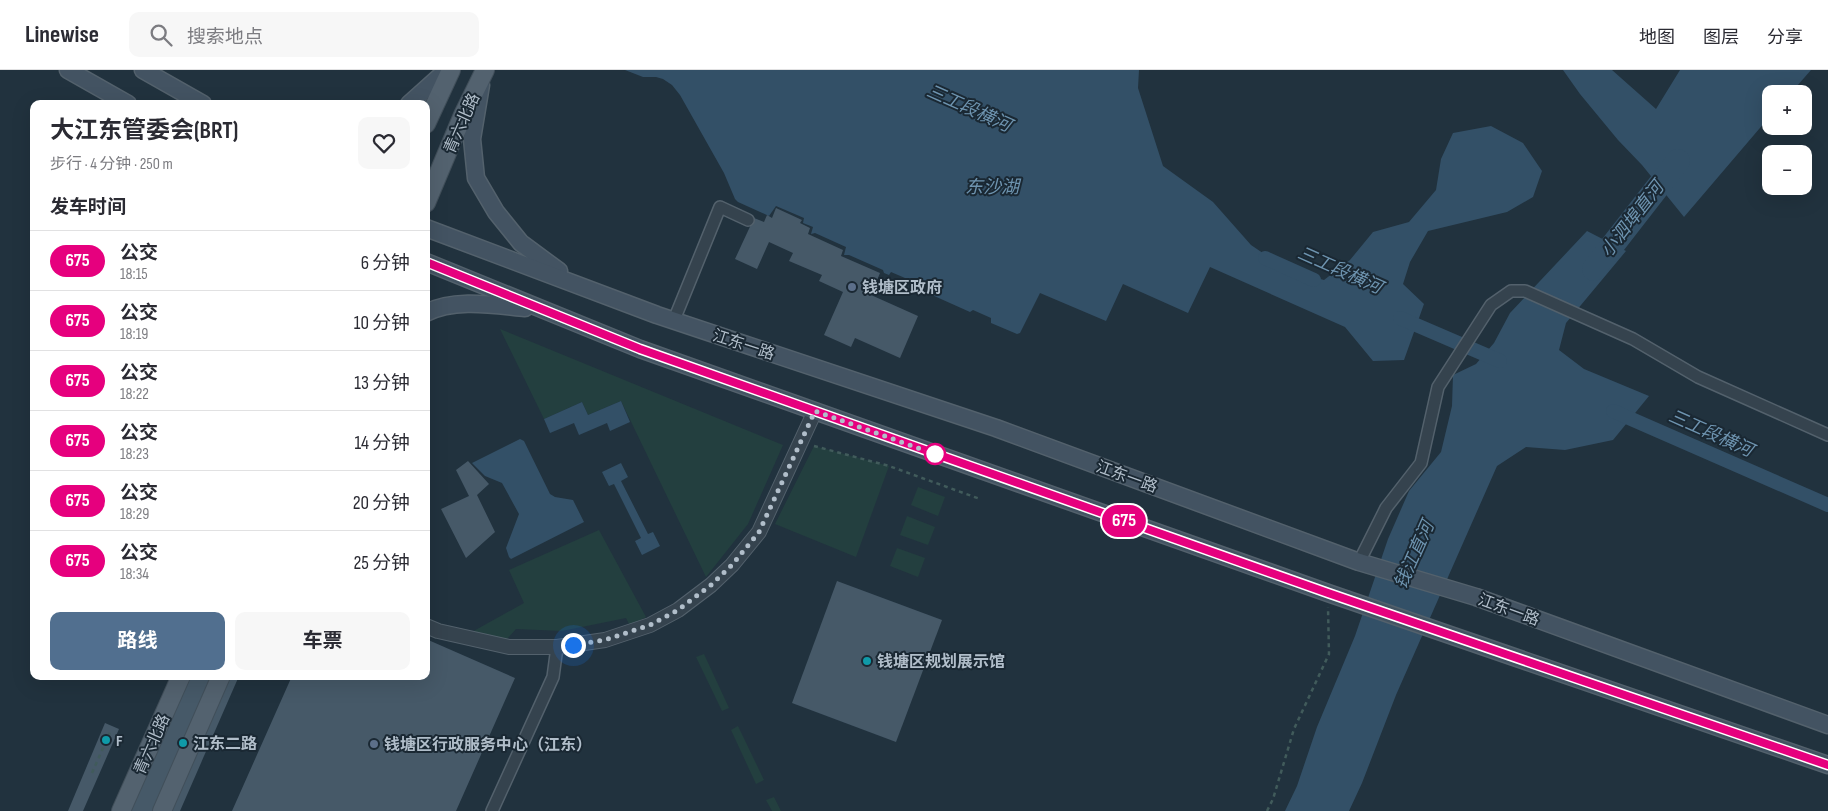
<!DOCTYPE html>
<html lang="zh">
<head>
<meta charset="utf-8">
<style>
  :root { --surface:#fff; --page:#f7f7f7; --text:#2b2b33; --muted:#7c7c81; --line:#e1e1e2; --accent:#516f8f }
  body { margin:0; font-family:"Sofia Sans Condensed","Noto Sans SC",sans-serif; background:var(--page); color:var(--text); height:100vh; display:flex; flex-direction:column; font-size:19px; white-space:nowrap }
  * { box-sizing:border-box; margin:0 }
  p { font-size:16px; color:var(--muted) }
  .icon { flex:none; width:28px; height:28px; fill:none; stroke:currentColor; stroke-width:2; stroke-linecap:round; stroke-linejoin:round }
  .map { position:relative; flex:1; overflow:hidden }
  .panel { position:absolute; left:30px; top:30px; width:400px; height:580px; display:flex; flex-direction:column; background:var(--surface); border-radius:10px; box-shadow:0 5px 20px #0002 }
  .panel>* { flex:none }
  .badge { padding:0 10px; border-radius:16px; font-size:18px; line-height:32px }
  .fabs { position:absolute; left:1762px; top:15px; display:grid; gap:10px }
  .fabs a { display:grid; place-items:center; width:50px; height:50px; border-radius:10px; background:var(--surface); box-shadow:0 5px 20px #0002; font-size:25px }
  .you { position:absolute; width:25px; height:25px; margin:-12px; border:4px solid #fff; border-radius:50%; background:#1a73e8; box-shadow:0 0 0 8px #1a73e833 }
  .map>.badge { position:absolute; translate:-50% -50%; box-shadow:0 0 0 2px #fff }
  h2 { padding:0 20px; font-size:19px; line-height:45px }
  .round { display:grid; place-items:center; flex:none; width:52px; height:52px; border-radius:10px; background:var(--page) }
  .overview { display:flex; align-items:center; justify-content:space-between; height:85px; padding:0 20px }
  h1 { font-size:24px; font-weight:700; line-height:38px }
  .action { display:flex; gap:10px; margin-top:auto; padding:10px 20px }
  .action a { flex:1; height:58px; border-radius:10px; background:var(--accent); color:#fff; font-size:20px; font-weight:700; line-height:58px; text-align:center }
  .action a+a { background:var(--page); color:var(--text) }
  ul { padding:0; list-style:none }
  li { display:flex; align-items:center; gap:15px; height:60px; padding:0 20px; border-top:1px solid var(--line) }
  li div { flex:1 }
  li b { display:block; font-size:19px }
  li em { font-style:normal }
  li .badge { min-width:55px; font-weight:700; text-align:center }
  header { display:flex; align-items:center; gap:30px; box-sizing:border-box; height:70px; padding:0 25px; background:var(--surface); border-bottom:1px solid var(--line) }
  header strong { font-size:24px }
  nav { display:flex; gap:28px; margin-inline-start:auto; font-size:18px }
  .search { width:350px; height:45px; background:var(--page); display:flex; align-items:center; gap:12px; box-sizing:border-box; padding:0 18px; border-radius:10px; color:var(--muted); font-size:19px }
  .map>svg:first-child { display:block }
  .green { fill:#233f3f }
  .water { fill:#335067 }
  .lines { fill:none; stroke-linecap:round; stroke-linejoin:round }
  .canal { stroke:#335067; stroke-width:14 }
  .river { stroke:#335067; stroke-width:24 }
  .building { fill:#465968 }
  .minor-casing { stroke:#53616c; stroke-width:14 }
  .tertiary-casing { stroke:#53616c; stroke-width:16 }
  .secondary-casing { stroke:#53616c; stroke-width:19 }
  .primary-casing { stroke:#414f5a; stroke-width:20 }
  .path { stroke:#415b5b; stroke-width:2.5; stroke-dasharray:4 4; stroke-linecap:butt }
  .minor { stroke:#35434e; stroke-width:11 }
  .tertiary { stroke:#35434e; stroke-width:14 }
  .secondary { stroke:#435362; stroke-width:16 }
  .primary { stroke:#53626f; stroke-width:18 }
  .line-casing { stroke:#fff; stroke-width:11 }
  .line { stroke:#e6007e; stroke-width:8 }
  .walk { stroke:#b1beca; stroke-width:5; stroke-dasharray:0 9 }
  .service-dot { fill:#5c6f8a; stroke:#1a2833; stroke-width:2 }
  .stop-dot { fill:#fff; stroke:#e6007e; stroke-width:2.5 }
  .culture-dot { fill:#0f9aa8; stroke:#1a2833; stroke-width:2 }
  .labels { text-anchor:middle; stroke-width:4; stroke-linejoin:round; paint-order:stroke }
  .street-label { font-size:16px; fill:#b1beca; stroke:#1a2833 }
  .poi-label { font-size:16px; font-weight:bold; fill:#b1beca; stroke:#1a2833; text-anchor:start }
  .water-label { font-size:18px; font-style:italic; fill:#6e94b0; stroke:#1a2833 }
</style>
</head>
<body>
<header>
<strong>Linewise</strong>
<div class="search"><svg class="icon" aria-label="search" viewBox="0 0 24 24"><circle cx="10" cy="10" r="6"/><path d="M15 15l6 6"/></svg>搜索地点</div>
<nav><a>地图</a><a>图层</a><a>分享</a></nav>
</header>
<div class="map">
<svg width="1828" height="741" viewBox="0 0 1828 741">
  <rect width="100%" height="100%" fill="#21323e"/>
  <g class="green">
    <polygon points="500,259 783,375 748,454 706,507 621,331 588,345 582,332 544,349"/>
    <polygon points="814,376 889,396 856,487 775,454"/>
    <polygon points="918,417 945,427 938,446 911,435"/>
    <polygon points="907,446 935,457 928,475 900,465"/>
    <polygon points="599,460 646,547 630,556 626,548 562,561 516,559 507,569 470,563 524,533 509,500"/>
    <polygon points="897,478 925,488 918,507 890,496"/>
    <polygon points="704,584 729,638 722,641 696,587"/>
    <polygon points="738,656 764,710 756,714 731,660"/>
    <polygon points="774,727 781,741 772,741 766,730"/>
  </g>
  <g class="water">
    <polygon points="625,0 1139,0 1138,18 1163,96 1213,132 1251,175 1288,200 1324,210 1350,190 1373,162 1409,152 1436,120 1441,89 1453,63 1491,56 1523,73 1542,101 1533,127 1507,142 1428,161 1410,192 1403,214 1424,234 1404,290 1373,291 1345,257 1210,197 1188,243 1123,214 1106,251 1040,223 1020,263 1017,264 991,253 991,248 973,240 970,242 932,225 933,218 915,209 912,211 891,202 889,205 884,203 883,200 849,185 844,185 846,177 815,163 811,164 813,157 803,153 804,148 776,136 769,146 738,132 735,129 724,103 680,25 672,15 663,9 656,7 643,7"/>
    <polygon points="1563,0 1612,0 1656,39 1680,0 1811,0 1790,24 1771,24 1771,45 1684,147 1642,95 1618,70 1580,24"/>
    <polygon points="1587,161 1626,181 1566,253 1559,280 1584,299 1649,326 1613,370 1565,380 1526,377 1497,396 1396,625 1362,713 1349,741 1285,741 1297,716 1317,657 1355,566 1388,469 1409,421 1441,382 1452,336 1453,305 1476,294 1494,273 1510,243"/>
    <polygon points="621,331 630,352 610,361 607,353 579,365 574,353 550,363 544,349 582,332 588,345"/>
    <polygon points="520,369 524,371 550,424 555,427 573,430 584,452 511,489 509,487 506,478 519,444 502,413 485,406 472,393"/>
    <polygon points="621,393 628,407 621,411 648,464 653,462 660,476 642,485 635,471 641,468 614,414 609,416 602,402"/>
  </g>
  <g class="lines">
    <g class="canal">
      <polyline points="1265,188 1314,210"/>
      <polyline points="1400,248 1500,291"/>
      <polyline points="1613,341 1828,435"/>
    </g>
    <polyline class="river" points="1594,199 1678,91"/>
  </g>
  <g class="building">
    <polygon points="776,138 802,150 800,153 810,158 808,164 843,180 841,186 880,203 871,225 918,246 900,288 855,268 851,277 824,265 843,222 819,211 822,205 789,191 793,183 769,172 757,199 735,189 754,148 764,152 767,145 772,148"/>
    <polygon points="468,391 489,414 477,425 495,462 466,488 441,439 469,426 456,400"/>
    <polygon points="837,511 942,550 896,672 792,633"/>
    <polygon points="426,569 515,608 456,741 232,741 292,606 426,606"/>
    <polygon points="186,606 239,606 180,741 126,741"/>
    <polygon points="105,653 119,659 83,741 68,741"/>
  </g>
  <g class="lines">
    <defs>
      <g id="minor">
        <polyline points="674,250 720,137 748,150"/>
        <polyline points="1359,492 1386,438 1421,393 1438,317 1491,235 1511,221 1525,221 1633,269 1698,307 1828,365"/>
        <polyline points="492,741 553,607 557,577"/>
      </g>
      <polyline id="tertiary" points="426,556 438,561 509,577 557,577 605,570 650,555 678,540 711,515 732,495 759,462 815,341"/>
      <g id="secondary">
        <polyline points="68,0 128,34"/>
        <polyline points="143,0 203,34"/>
        <polyline points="481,15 472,69 476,108 496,142 521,173 559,201"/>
        <polyline points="409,34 447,0"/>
        <polyline points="426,158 657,245 996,358 1359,492 1476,527 1828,655"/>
        <polyline points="426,192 640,279 1328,523 1828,695"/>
        <path d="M426,243C454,228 494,235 525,238"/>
      </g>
      <g id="primary">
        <polyline points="426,54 451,0"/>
        <polyline points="426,133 463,45 485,0"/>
        <polyline points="121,741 181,606"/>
        <polyline points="162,741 221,606"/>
      </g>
    </defs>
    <use href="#minor" class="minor-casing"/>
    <use href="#tertiary" class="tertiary-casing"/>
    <use href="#secondary" class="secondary-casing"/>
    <use href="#primary" class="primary-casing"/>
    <g class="path">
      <polyline points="814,376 889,396 980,429"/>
      <polyline points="92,703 111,660"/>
      <polyline points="1267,741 1273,729 1294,659 1329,584 1328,537"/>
    </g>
    <use href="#minor" class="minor"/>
    <use href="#tertiary" class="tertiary"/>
    <use href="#secondary" class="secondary"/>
    <use href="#primary" class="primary"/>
  </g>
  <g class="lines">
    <defs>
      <polyline id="line" points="426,192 640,279 1328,523 1828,695"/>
    </defs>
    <use href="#line" class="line-casing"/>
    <use href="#line" class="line"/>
    <polyline class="walk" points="573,575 605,570 650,555 678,540 711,515 732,495 759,462 815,341 943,387 935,384"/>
  </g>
  <g class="service-dot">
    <circle cx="852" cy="217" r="5"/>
    <circle cx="374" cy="674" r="5"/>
  </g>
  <circle class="stop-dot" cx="935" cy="384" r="10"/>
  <g class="culture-dot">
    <circle cx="867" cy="591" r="5"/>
    <circle cx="106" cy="670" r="5"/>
    <circle cx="183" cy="673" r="5"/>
  </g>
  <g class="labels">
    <g class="street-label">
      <text transform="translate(461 53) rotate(-66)" y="6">青六北路</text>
      <text transform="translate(744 274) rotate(18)" y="6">江东一路</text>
      <text transform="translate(1127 406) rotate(20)" y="6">江东一路</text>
      <text transform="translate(1509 539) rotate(20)" y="6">江东一路</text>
      <text transform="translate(151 674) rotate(-66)" y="6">青六北路</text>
    </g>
    <g class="poi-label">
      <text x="862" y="223">钱塘区政府</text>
      <text x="877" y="597">钱塘区规划展示馆</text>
      <text x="116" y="676">F</text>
      <text x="193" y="679">江东二路</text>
      <text x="384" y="680">钱塘区行政服务中心（江东）</text>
    </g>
    <g class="water-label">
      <text transform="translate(969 38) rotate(24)" y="6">三工段横河</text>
      <text x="992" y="123">东沙湖</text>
      <text transform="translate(1632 149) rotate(-52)" y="6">小泗埠直河</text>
      <text transform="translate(1340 200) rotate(24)" y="6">三工段横河</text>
      <text transform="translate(1711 363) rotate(24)" y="6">三工段横河</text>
      <text transform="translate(1414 485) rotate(-66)" y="6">钱江直河</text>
    </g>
  </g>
</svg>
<div class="fabs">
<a>+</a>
<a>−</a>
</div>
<div class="you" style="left:573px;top:575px"></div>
<b class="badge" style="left:1124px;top:451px;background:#e6007e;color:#fff">675</b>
<section class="panel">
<div class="overview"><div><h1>大江东管委会(BRT)</h1><p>步行 · 4 分钟 · 250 m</p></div><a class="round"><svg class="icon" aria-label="heart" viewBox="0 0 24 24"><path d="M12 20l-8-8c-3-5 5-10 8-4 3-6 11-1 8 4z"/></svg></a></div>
<h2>发车时间</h2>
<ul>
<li><span class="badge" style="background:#e6007e;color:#fff">675</span><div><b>公交</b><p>18:15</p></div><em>6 分钟</em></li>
<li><span class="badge" style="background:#e6007e;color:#fff">675</span><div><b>公交</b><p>18:19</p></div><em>10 分钟</em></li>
<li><span class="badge" style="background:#e6007e;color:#fff">675</span><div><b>公交</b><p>18:22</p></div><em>13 分钟</em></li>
<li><span class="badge" style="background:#e6007e;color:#fff">675</span><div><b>公交</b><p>18:23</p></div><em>14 分钟</em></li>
<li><span class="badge" style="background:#e6007e;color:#fff">675</span><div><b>公交</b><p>18:29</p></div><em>20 分钟</em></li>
<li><span class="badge" style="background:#e6007e;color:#fff">675</span><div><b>公交</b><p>18:34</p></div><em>25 分钟</em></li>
</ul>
<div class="action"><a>路线</a><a>车票</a></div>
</section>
</div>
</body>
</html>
